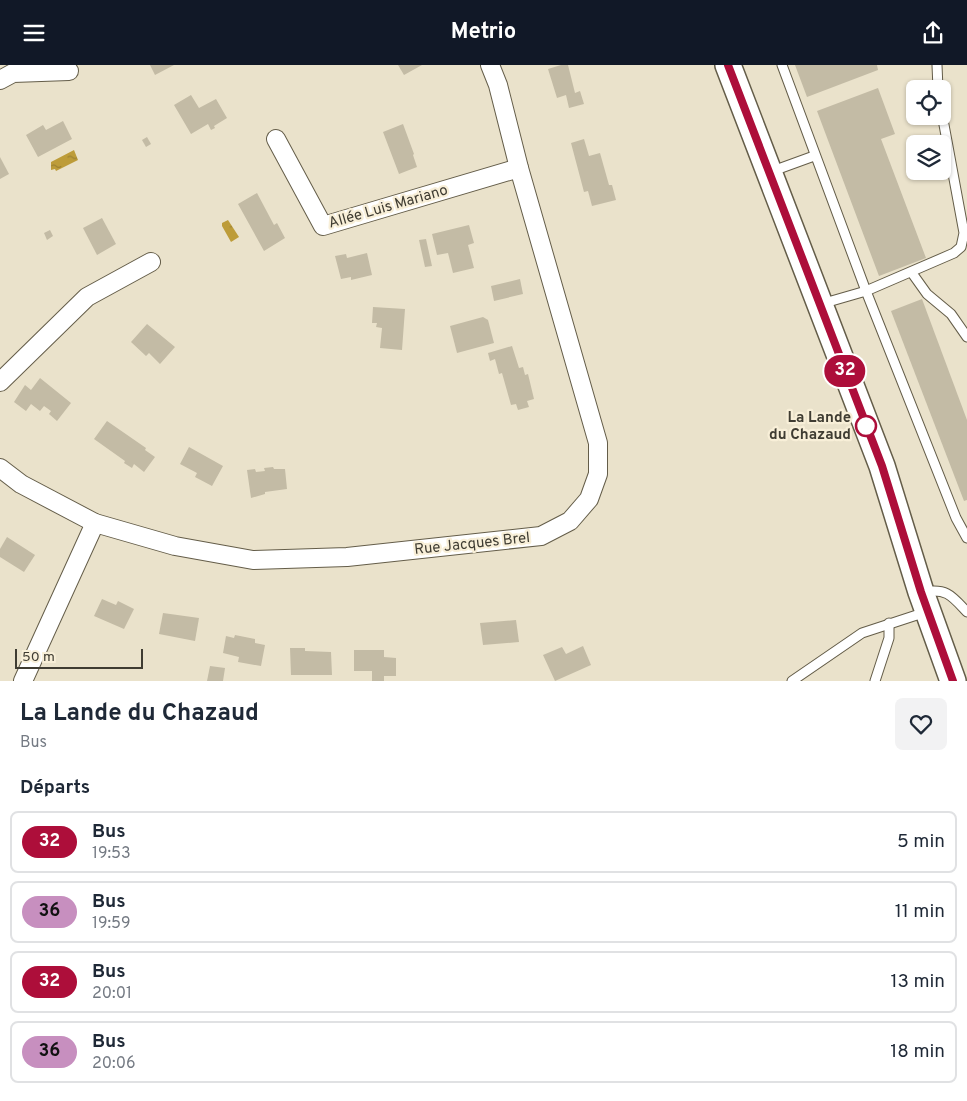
<!DOCTYPE html>
<html lang="fr">
<head>
<meta charset="utf-8">
<style>
  :root { --surface:#fff; --page:#f2f2f3; --text:#1f2937; --muted:#747a83; --line:#e0e1e3; --accent:#111827 }
  body { margin:0; font-family:Overpass,sans-serif; background:var(--page); color:var(--text); height:100vh; display:flex; flex-direction:column; font-size:19px; white-space:nowrap }
  * { box-sizing:border-box; margin:0 }
  p { font-size:16px; color:var(--muted) }
  .icon { flex:none; width:28px; height:28px; fill:none; stroke:currentColor; stroke-width:2; stroke-linecap:round; stroke-linejoin:round }
  .map { position:relative; height:616px; overflow:hidden }
  .panel { display:flex; flex-direction:column; background:var(--surface); flex:1 }
  .panel>* { flex:none }
  .badge { padding:0 10px; border-radius:16px; font-size:18px; line-height:32px }
  .buttons { position:absolute; left:906px; top:15px; display:grid; gap:10px }
  .buttons a { display:grid; place-items:center; width:45px; height:45px; border-radius:8px; background:var(--surface); box-shadow:0 1px 4px #0004; font-size:25px }
  .scale { position:absolute; left:15px; bottom:12px; width:128px; box-sizing:border-box; padding-left:5px; border:2px solid #3f3c32; border-top:0; font-size:14px; line-height:18px; white-space:nowrap; color:#3f3c32; -webkit-text-stroke:4px #f8efd8; paint-order:stroke }
  .map>.badge { position:absolute; translate:-50% -50%; box-shadow:0 0 0 2px #fff }
  h2 { padding:0 20px; font-size:19px; line-height:45px }
  .round { display:grid; place-items:center; flex:none; width:52px; height:52px; border-radius:8px; background:var(--page) }
  .head { display:flex; align-items:center; justify-content:space-between; height:85px; padding:0 20px }
  h1 { font-size:24px; font-weight:700; line-height:38px }
  ul { padding:0; list-style:none }
  li { display:flex; align-items:center; gap:15px; height:62px; margin:0 10px 8px; padding:0 10px; border:2px solid var(--line); border-radius:8px }
  li div { flex:1 }
  li b { display:block; font-size:19px }
  li em { font-style:normal }
  li .badge { min-width:55px; font-weight:700; text-align:center }
  header { display:flex; justify-content:space-between; align-items:center; height:65px; padding:0 20px; background:var(--accent); color:#fff; font-size:22px; font-weight:700 }
  .map>svg:first-child { display:block }
  .water { fill:url(#water-ripples) }
  .building { fill:#c3bba5 }
  .lines { fill:none; stroke-linecap:round; stroke-linejoin:round }
  .service-casing { stroke:#645d49; stroke-width:11 }
  .minor-casing { stroke:#645d49; stroke-width:20 }
  .secondary-casing { stroke:#645d49; stroke-width:28 }
  .service { stroke:#fff; stroke-width:9 }
  .minor { stroke:#fff; stroke-width:18 }
  .secondary { stroke:#fff; stroke-width:25 }
  .line-casing { stroke:#fff; stroke-width:11 }
  .line { stroke:#ad0e3a; stroke-width:8 }
  .stop-dot { fill:#fff; stroke:#ad0e3a; stroke-width:2.5 }
  .labels { text-anchor:middle; stroke-width:4.5; stroke-linejoin:round; paint-order:stroke }
  .street-label { font-size:15px; fill:#3f3c32; stroke:#f8efd8 }
  .stop-label { font-size:15px; font-weight:bold; fill:#3f3c32; stroke:#f8efd8; text-anchor:end }
</style>
</head>
<body>
<header><svg class="icon" aria-label="menu" viewBox="0 0 24 24"><path d="M4 6h16M4 12h16M4 18h16"/></svg>Metrio<svg class="icon" aria-label="share" viewBox="0 0 24 24"><path d="M12 15V3M7 8l5-5 5 5M5 13v7h14v-7"/></svg></header>
<div class="map">
<svg width="967" height="616" viewBox="0 0 967 616">
  <defs>
    <pattern id="water-ripples" width="26" height="14" patternUnits="userSpaceOnUse" patternTransform="scale(1.25)"><rect width="26" height="14" fill="#bd9c39"/><path d="M2 4q2-2 4 0t4 0M15 11q2-2 4 0t4 0" fill="none" stroke="#9b8031"/></pattern>
  </defs>
  <rect width="100%" height="100%" fill="#eae2cb"/>
  <g class="water">
    <polygon points="74,85 78,95 56,106 55,104 51,105 51,97"/>
    <polygon points="228,155 239,172 231,177 222,161 222,158"/>
  </g>
  <g class="building">
    <polygon points="150,0 174,0 155,10"/>
    <polygon points="398,0 422,0 404,10"/>
    <polygon points="561,0 568,0 575,28 580,26 584,39 569,43 566,30 557,33 548,4"/>
    <polygon points="795,0 877,0 878,5 807,32"/>
    <polygon points="878,23 895,69 881,74 926,193 879,211 817,46"/>
    <polygon points="191,30 199,43 216,34 227,53 214,61 215,63 211,65 208,59 191,69 174,40"/>
    <polygon points="63,56 72,74 38,92 26,70 43,60 46,65"/>
    <polygon points="403,59 414,89 413,90 417,102 399,109 383,67"/>
    <polygon points="147,72 151,79 146,82 142,75"/>
    <polygon points="584,74 589,91 600,88 609,120 612,120 616,135 592,141 588,126 584,127 571,78"/>
    <polygon points="0,92 9,109 0,114"/>
    <polygon points="257,128 274,160 277,158 285,173 264,186 238,139"/>
    <polygon points="102,153 116,179 97,190 83,163"/>
    <polygon points="469,160 474,178 468,180 474,203 453,208 448,188 437,190 432,169"/>
    <polygon points="50,165 53,171 47,175 44,168"/>
    <polygon points="426,174 432,201 425,202 419,175"/>
    <polygon points="367,188 372,210 351,215 351,212 341,214 335,191 346,189 347,193"/>
    <polygon points="520,214 523,229 494,236 491,221"/>
    <polygon points="922,234 967,355 967,435 964,436 891,246"/>
    <polygon points="373,242 405,244 402,285 380,283 382,263 376,262 377,258 372,258"/>
    <polygon points="483,252 488,255 494,278 457,288 450,261"/>
    <polygon points="147,259 175,282 160,299 149,288 146,291 131,277"/>
    <polygon points="512,281 519,303 523,302 525,310 528,309 534,334 527,336 529,342 518,345 516,339 511,340 502,308 499,309 495,294 490,296 488,288"/>
    <polygon points="40,313 71,338 57,356 49,349 51,346 44,341 40,346 31,339 26,346 14,337 25,320 31,325"/>
    <polygon points="107,356 146,383 145,385 155,392 144,407 134,399 132,403 124,398 125,396 94,374"/>
    <polygon points="189,382 223,401 212,421 195,412 197,408 180,399"/>
    <polygon points="273,402 274,404 285,404 287,424 265,427 265,429 251,433 247,405 255,404 256,407 265,406 264,403"/>
    <polygon points="7,472 35,490 24,507 0,492 0,484"/>
    <polygon points="102,534 116,540 118,536 134,544 124,564 94,551"/>
    <polygon points="163,548 199,553 195,576 159,569"/>
    <polygon points="516,555 519,577 483,580 480,558"/>
    <polygon points="235,570 255,574 255,578 265,580 261,601 238,597 239,592 223,588 226,571 234,573"/>
    <polygon points="583,581 591,600 555,616 543,590 562,582 566,589"/>
    <polygon points="290,583 305,583 305,586 331,587 332,610 291,610"/>
    <polygon points="354,585 384,585 384,592 396,593 396,611 384,611 384,616 372,616 372,606 354,606"/>
    <polygon points="210,601 225,603 223,616 207,616"/>
  </g>
  <g class="lines">
    <defs>
      <g id="service">
        <polyline points="782,0 866,226 956,453 967,473"/>
        <polyline points="937,0 938,24"/>
        <polyline points="770,107 814,91"/>
        <polyline points="912,208 927,229 951,249 967,272"/>
        <polyline points="821,239 866,226 954,188 961,182 964,168 942,49"/>
        <path d="M924,527C947,523 952,531 967,547"/>
        <polyline points="792,616 862,568 926,547"/>
        <polyline points="875,616 889,573 889,558"/>
      </g>
      <g id="minor">
        <polyline points="0,15 13,8 69,6"/>
        <polyline points="276,74 323,161 519,103"/>
        <polyline points="0,317 87,232 151,197"/>
        <polyline points="0,403 21,419 95,458 175,481 253,495 347,492 541,471 570,456 589,434 598,409 598,378 519,103 498,20 490,0"/>
        <polyline points="23,616 95,458"/>
      </g>
      <polyline id="secondary" points="728,0 882,401 921,527 953,616"/>
    </defs>
    <use href="#service" class="service-casing"/>
    <use href="#minor" class="minor-casing"/>
    <use href="#secondary" class="secondary-casing"/>
    <use href="#service" class="service"/>
    <use href="#minor" class="minor"/>
    <use href="#secondary" class="secondary"/>
  </g>
  <g class="lines">
    <defs>
      <polyline id="line" points="728,0 882,401 921,527 953,616"/>
    </defs>
    <use href="#line" class="line-casing"/>
    <use href="#line" class="line"/>
  </g>
  <circle class="stop-dot" cx="866" cy="361" r="10"/>
  <g class="labels">
    <g class="street-label">
      <text transform="translate(388 141) rotate(-16)" y="5">Allée Luis Mariano</text>
      <text transform="translate(472 478) rotate(-6)" y="5">Rue Jacques Brel</text>
    </g>
    <g class="stop-label">
      <text x="851" y="357">La Lande<tspan x="851" dy="17">du Chazaud</tspan></text>
    </g>
  </g>
</svg>
<div class="buttons">
<a><svg class="icon" aria-label="locate" viewBox="0 0 24 24"><circle cx="12" cy="12" r="6"/><path d="M12 2v4M12 18v4M2 12h4M18 12h4"/></svg></a>
<a><svg class="icon" aria-label="layers" viewBox="0 0 24 24"><path d="M12 4l9 5-9 5-9-5zM3 14l9 5 9-5"/></svg></a>
</div>
<div class="scale">50 m</div>
<b class="badge" style="left:845px;top:306px;background:#ad0e3a;color:#fff">32</b>
</div>
<section class="panel">
<div class="head"><div><h1>La Lande du Chazaud</h1><p>Bus</p></div><a class="round"><svg class="icon" aria-label="heart" viewBox="0 0 24 24"><path d="M12 20l-8-8c-3-5 5-10 8-4 3-6 11-1 8 4z"/></svg></a></div>
<h2>Départs</h2>
<ul>
<li><span class="badge" style="background:#ad0e3a;color:#fff">32</span><div><b>Bus</b><p>19:53</p></div><em>5 min</em></li>
<li><span class="badge" style="background:#c78fbf;color:#111">36</span><div><b>Bus</b><p>19:59</p></div><em>11 min</em></li>
<li><span class="badge" style="background:#ad0e3a;color:#fff">32</span><div><b>Bus</b><p>20:01</p></div><em>13 min</em></li>
<li><span class="badge" style="background:#c78fbf;color:#111">36</span><div><b>Bus</b><p>20:06</p></div><em>18 min</em></li>
</ul>
</section>
</body>
</html>
